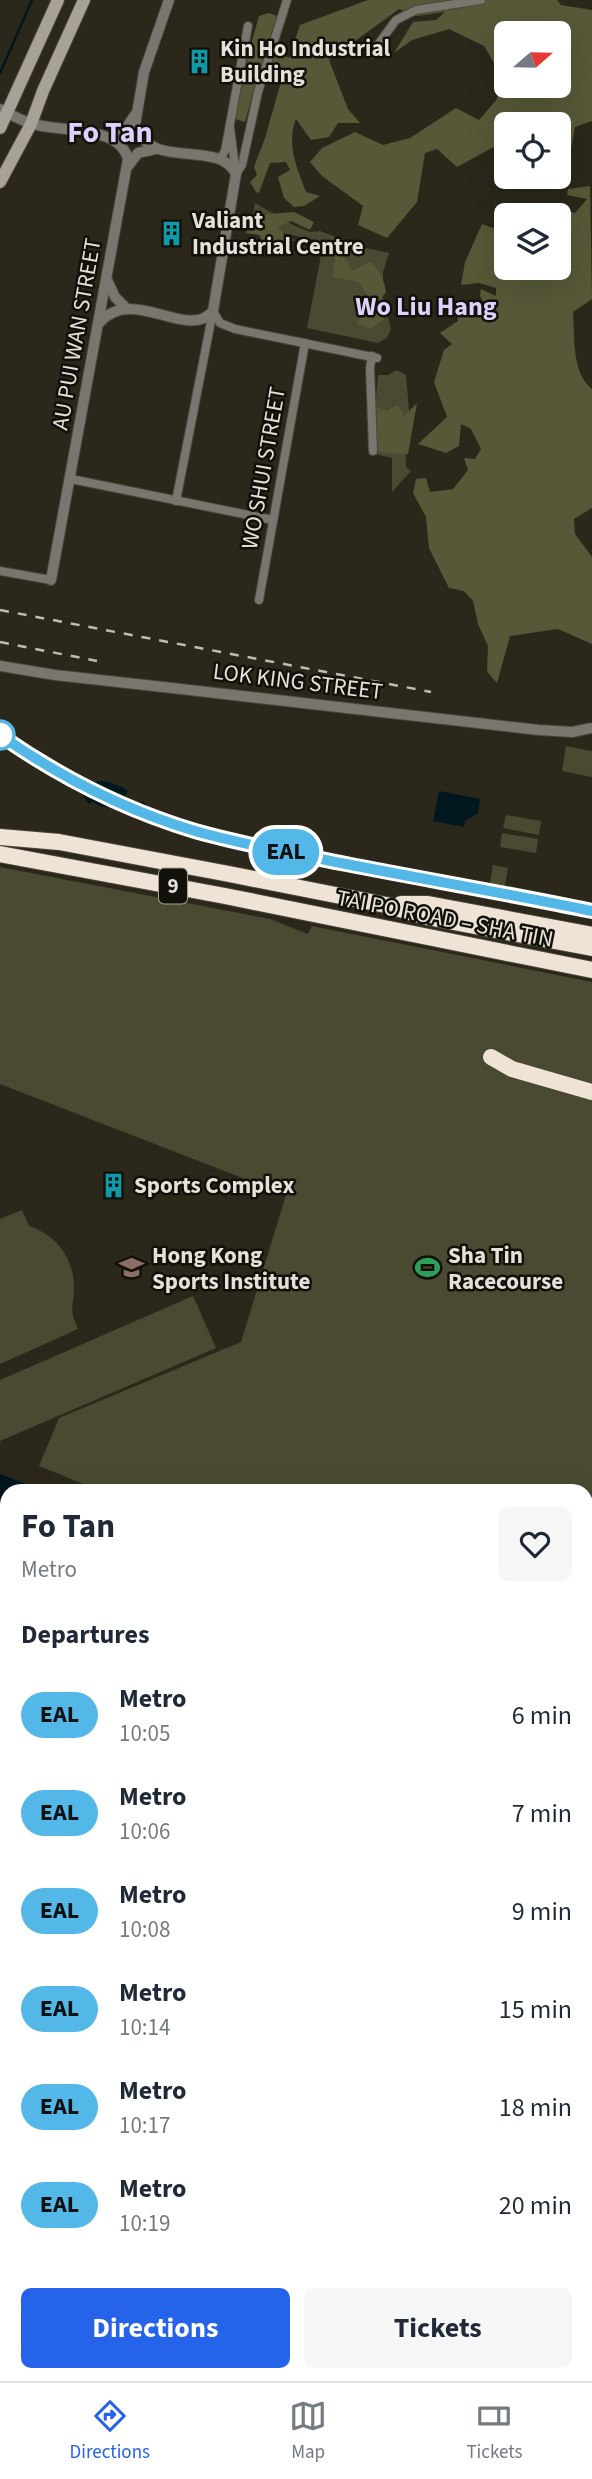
<!DOCTYPE html>
<html lang="en">
<head>
<meta charset="utf-8">
<style>
  :root { --surface:#fff; --page:#f6f6f7; --text:#1f2937; --muted:#747a83; --line:#e0e1e3; --accent:#2563eb }
  body { margin:0; font-family:"Source Sans 3",sans-serif; background:var(--page); color:var(--text); height:100vh; display:flex; flex-direction:column; font-size:26px; white-space:nowrap }
  * { box-sizing:border-box; margin:0 }
  p { font-size:23px; color:var(--muted) }
  .icon { flex:none; width:38px; height:38px; fill:none; stroke:currentColor; stroke-width:2; stroke-linecap:round; stroke-linejoin:round }
  .map { position:relative; flex:1; overflow:hidden }
  .details { position:absolute; left:0px; top:1484px; width:593px; height:898px; display:flex; flex-direction:column; background:var(--surface); border-radius:21px 21px 0 0; box-shadow:0 7px 28px #0002 }
  .details>* { flex:none }
  .badge { padding:0 14px; border-radius:23px; font-size:24px; line-height:46px }
  .needle { width:46px; rotate:70deg }
  .tools { position:absolute; left:494px; top:21px; display:grid; gap:14px }
  .tools a { display:grid; place-items:center; width:77px; height:77px; border-radius:10px; background:var(--surface); box-shadow:0 7px 28px #0002; font-size:35px }
  .map>.badge { position:absolute; translate:-50% -50%; box-shadow:0 0 0 4px #fff }
  h2 { padding:0 21px; font-size:26px; line-height:63px }
  .round { display:grid; place-items:center; flex:none; width:74px; height:74px; border-radius:10px; background:var(--page) }
  .summary { display:flex; align-items:center; justify-content:space-between; height:119px; padding:0 21px }
  h1 { font-size:33px; font-weight:700; line-height:52px }
  .primary-button { display:flex; gap:14px; margin-top:auto; padding:14px 21px }
  .primary-button a { flex:1; height:80px; border-radius:10px; background:var(--accent); color:#fff; font-size:28px; font-weight:700; line-height:80px; text-align:center }
  .primary-button a+a { background:var(--page); color:var(--text) }
  ul { padding:0; list-style:none }
  li { display:flex; align-items:center; gap:21px; height:98px; padding:0 21px }
  li div { flex:1 }
  li b { display:block; font-size:26px }
  li em { font-style:normal }
  li .badge { min-width:77px; font-weight:700; text-align:center }
  .tab-bar { display:flex; justify-content:space-around; align-items:center; height:98px; border-top:2px solid var(--line); background:var(--surface); font-size:19px; color:var(--muted) }
  .tab-bar a { display:grid; justify-items:center; gap:4px }
  .tab-bar .on { color:var(--accent) }
  .map>svg:first-child { display:block }
  .green { fill:#494a31 }
  .forest { fill:#565837; fill-rule:evenodd }
  .water { fill:#001720 }
  .lines { fill:none; stroke-linecap:round; stroke-linejoin:round }
  .stream { stroke:#001720; stroke-width:2.5 }
  .minor-casing { stroke:#494539; stroke-width:10 }
  .tertiary-casing { stroke:#494539; stroke-width:12 }
  .secondary-casing { stroke:#494539; stroke-width:14 }
  .primary-casing { stroke:#494539; stroke-width:16 }
  .motorway-casing { stroke:#494539; stroke-width:18 }
  .minor { stroke:#79756f; stroke-width:8 }
  .tertiary { stroke:#79756f; stroke-width:10 }
  .secondary { stroke:#a8a198; stroke-width:12 }
  .primary { stroke:#cdc3b7; stroke-width:14 }
  .motorway { stroke:#eee3d4; stroke-width:16 }
  .rail { stroke:#bfbcb3; stroke-width:2.5; stroke-dasharray:9 9; stroke-linecap:butt }
  .tertiary-bridge-casing { stroke:#494539; stroke-width:12; stroke-linecap:butt }
  .tertiary-bridge { stroke:#79756f; stroke-width:10 }
  .line-casing { stroke:#fff; stroke-width:16 }
  .line { stroke:#53b7e8; stroke-width:10 }
  .stop-dot { fill:#fff; stroke:#53b7e8; stroke-width:3.5 }
  .labels { text-anchor:middle; stroke-width:5; stroke-linejoin:round; paint-order:stroke }
  .shield { fill:#12100a; stroke:#a5a29b; stroke-width:2 }
  .shield-label { font-size:21px; font-weight:bold; fill:#e4e1d9 }
  .poi-label { font-size:23px; font-weight:bold; fill:#e4e1d9; stroke:#12100a; text-anchor:start }
  .street-label { font-size:23px; fill:#e4e1d9; stroke:#12100a }
  .quarter-label { font-size:26px; font-weight:bold; fill:#dfd1fc; stroke:#12100a }
  .district-label { font-size:30px; font-weight:bold; fill:#dfd1fc; stroke:#12100a }
</style>
</head>
<body>
<div class="map">
<svg width="592" height="2381" viewBox="0 0 592 2381">
  <rect width="100%" height="100%" fill="#2b271a"/>
  <g class="green">
    <polygon points="255,203 295,226 310,232 320,231 366,248 389,253 383,273 383,298 391,329 387,338 378,343 307,328 322,250 329,243 251,226"/>
    <polygon points="397,370 406,375 411,434 405,435 406,467 411,471 392,492 392,458 371,453 378,375 388,375"/>
    <polygon points="566,746 592,751 592,777 562,771"/>
    <polygon points="506,815 541,821 539,835 503,828"/>
    <polygon points="502,833 538,839 536,853 500,847"/>
    <polygon points="493,865 508,868 502,901 487,898"/>
    <polygon points="0,867 270,919 308,934 312,926 592,982 592,1694 586,1692 586,1491 101,1491 39,1466 59,1418 241,1342 286,1195 0,1084"/>
    <path d="M22,1210L29,1226C56,1235 74,1258 74,1287C74,1310 68,1306 78,1329L0,1364V1219Z"/>
    <polygon points="193,1296 216,1348 0,1441 0,1380"/>
  </g>
  <g class="forest">
    <path d="M368,0H557L561,5L592,10V121L575,127L568,166L558,175L559,123L506,124V144L492,148L457,167L437,149L425,153L417,202L387,238L358,225L363,206L322,176L310,162L322,148L355,132L383,145L410,138L456,108L479,120L497,99L500,73L484,46L449,29L412,40L394,53L413,22L436,20L445,12L417,16L399,9L329,60L348,109L360,123H338L329,137L311,140L296,119C286,144 297,168 306,192L320,196L304,206L294,207L284,198L278,177L290,170L286,162L270,163L259,193L256,192L250,182L257,175L254,167L265,138L283,75L255,86L245,122L235,119L249,51L259,16L269,13L277,16L268,45L289,58L300,25ZM506,33H558V86H506Z"/>
    <path d="M590,186L592,299L573,312C575,336 571,372 592,389V508L574,519L575,534L592,557V644L558,629L510,636L497,683L487,672L488,646L478,624L473,601L464,591L449,588L429,548L426,517L413,493L416,479L426,478L430,492L453,489L468,470L464,458L475,459L481,449L471,429L461,424L459,446L446,453L418,444L447,417L434,382L444,350L452,344L440,333L458,321L456,306L484,313L485,304L480,296L481,289L496,296V288L479,283L461,285L465,262L482,224L506,233V268H558V215H518L534,208L549,214L554,206L575,213L587,199L567,195L568,189Z"/>
    <polygon points="294,212 314,222 310,230 291,221 278,227 286,237 294,240 291,242 281,240 280,249 265,247 259,235 246,233 249,222 258,215"/>
    <path d="M336,252L347,260L352,271L370,262C380,270 384,279 386,292L379,302L384,319L371,329L357,324L364,311L367,295L359,282L332,277Z"/>
    <polygon points="417,403 408,454 384,453 375,450 371,435 376,407 387,411 398,405 404,416"/>
    <polygon points="586,2351 592,2352 592,2381 169,2381 184,2375 586,2375"/>
  </g>
  <g class="water">
    <path d="M98,781C109,781 119,785 128,791L124,797L128,805L143,802L150,808V811L141,816L132,811L118,810L116,806C107,808 99,808 93,801L89,804L82,794L84,787Z"/>
    <polygon points="439,791 480,799 478,813 465,821 464,827 433,821"/>
    <polygon points="0,1474 44,1491 7,1491 7,1754 0,1751"/>
    <polygon points="586,1703 592,1705 592,1990 586,1988"/>
  </g>
  <g class="lines">
    <polyline class="stream" points="0,73 32,0"/>
    <defs>
      <g id="minor">
        <polyline points="371,54 396,20 416,10 481,0"/>
        <polyline points="230,128 236,174"/>
        <polyline points="220,159 225,151 248,26"/>
        <polyline points="236,174 242,165 258,92 287,0"/>
        <polyline points="213,311 220,323 235,329 377,358"/>
        <polyline points="372,356 370,368 373,451"/>
        <polyline points="71,479 273,520"/>
        <polyline points="176,501 213,311"/>
        <polyline points="0,571 51,580"/>
        <polyline points="259,600 305,343"/>
        <polyline points="0,1962 7,1964"/>
        <polyline points="586,2175 592,2176"/>
        <polyline points="0,2176 7,2179"/>
      </g>
      <g id="tertiary">
        <path d="M0,109C10,114 20,120 30,123C58,133 119,124 128,159L51,580"/>
        <polyline points="110,137 122,134 135,115"/>
        <polyline points="128,166 138,153 156,149"/>
        <polyline points="108,282 115,297 126,308"/>
        <path d="M99,323C133,284 187,342 213,311L236,174C219,138 149,172 135,125L144,72L169,0"/>
        <polyline points="0,666 55,675 172,688"/>
        <polyline points="6,2222 3,2210 7,2200"/>
        <polyline points="0,2235 7,2221"/>
      </g>
      <g id="secondary">
        <polyline points="0,128 58,0"/>
        <polyline points="0,182 31,124 43,91 84,0"/>
        <polyline points="586,2307 592,2306"/>
      </g>
      <g id="primary">
        <polyline points="0,2004 7,2007"/>
        <polyline points="0,2023 7,2025"/>
      </g>
      <g id="motorway">
        <polyline points="0,837 59,842 229,874 386,905 427,917 592,948"/>
        <polyline points="0,854 225,896 592,970"/>
        <polyline points="401,904 428,904 592,935"/>
        <polyline points="491,1057 512,1069 592,1092"/>
        <polyline points="586,2203 592,2203"/>
        <polyline points="586,2224 592,2224"/>
        <polyline points="586,2260 592,2260"/>
        <polyline points="586,2329 592,2329"/>
        <polyline points="0,2359 7,2354"/>
        <polyline points="2,2381 11,2375"/>
        <polyline points="71,2381 82,2375"/>
        <polyline points="124,2381 139,2375"/>
      </g>
    </defs>
    <use href="#minor" class="minor-casing"/>
    <use href="#tertiary" class="tertiary-casing"/>
    <use href="#secondary" class="secondary-casing"/>
    <use href="#primary" class="primary-casing"/>
    <use href="#motorway" class="motorway-casing"/>
    <use href="#minor" class="minor"/>
    <use href="#tertiary" class="tertiary"/>
    <use href="#secondary" class="secondary"/>
    <use href="#primary" class="primary"/>
    <use href="#motorway" class="motorway"/>
    <g class="rail">
      <polyline points="0,610 431,692"/>
      <polyline points="0,642 97,661"/>
      <polyline points="0,735 10,742"/>
      <polyline points="511,895 592,911"/>
      <polyline points="586,2239 592,2239"/>
      <polyline points="29,2381 39,2375"/>
    </g>
    <defs>
      <polyline id="tertiary-bridge" points="172,688 539,730 572,732 592,728"/>
    </defs>
    <use href="#tertiary-bridge" class="tertiary-bridge-casing"/>
    <use href="#tertiary-bridge" class="tertiary-bridge"/>
  </g>
  <g class="lines">
    <defs>
      <path id="line" d="M0,735C60,777 125,810 195,831C244,845 296,854 346,864C428,880 510,894 592,911"/>
    </defs>
    <use href="#line" class="line-casing"/>
    <use href="#line" class="line"/>
  </g>
  <defs>
    <symbol id="building-bare" viewBox="-9 -9 18 18"><path d="M-4-6H4V6H1V3H-1V6H-4ZM-2.5-4.3h1.7v1.8h-1.7ZM.8-4.3h1.7v1.8H.8ZM-2.5-1h1.7V.8h-1.7ZM.8-1h1.7V.8H.8Z" fill="#0f9aa8" stroke="#12100a" stroke-width="2.5" paint-order="stroke"/></symbol>
    <symbol id="university-bare" viewBox="-9 -9 18 18"><path d="M0-5L7-2L0 1L-7-2ZM-4 1L0 2.5L4 1V4Q0 6-4 4Z" fill="#8d6e63" stroke="#12100a" stroke-width="2.5" paint-order="stroke"/></symbol>
    <symbol id="stadium-bare" viewBox="-9 -9 18 18"><path d="M0-5a6.5 5 0 1 0 0 10a6.5 5 0 1 0 0-10ZM-3.5-1.8h7v3.6h-7Z" fill="#2e9e5b" stroke="#12100a" stroke-width="2.5" paint-order="stroke"/></symbol>
  </defs>
  <g fill-rule="evenodd">
    <use href="#building-bare" x="182" y="44" width="35" height="35"/>
    <use href="#building-bare" x="154" y="216" width="35" height="35"/>
    <use href="#building-bare" x="96" y="1168" width="35" height="35"/>
    <use href="#university-bare" x="114" y="1250" width="35" height="35"/>
    <use href="#stadium-bare" x="410" y="1250" width="35" height="35"/>
  </g>
  <circle class="stop-dot" cx="0" cy="735" r="14"/>
  <g class="labels">
    <rect class="shield" x="159" y="868.5" width="28" height="35" rx="5"/>
    <g class="shield-label">
      <text x="173" y="893">9</text>
    </g>
    <g class="poi-label">
      <text x="220" y="56">Kin Ho Industrial<tspan x="220" dy="26">Building</tspan></text>
      <text x="192" y="228">Valiant<tspan x="192" dy="26">Industrial Centre</tspan></text>
      <text x="134" y="1193">Sports Complex</text>
      <text x="152" y="1263">Hong Kong<tspan x="152" dy="26">Sports Institute</tspan></text>
      <text x="448" y="1263">Sha Tin<tspan x="448" dy="26">Racecourse</tspan></text>
    </g>
    <g class="street-label">
      <text transform="translate(76 334) rotate(-80)" y="8">AU PUI WAN STREET</text>
      <text transform="translate(263 468) rotate(-80)" y="8">WO SHUI STREET</text>
      <text transform="translate(298 681) rotate(7)" y="8">LOK KING STREET</text>
      <text transform="translate(445 918) rotate(11)" y="8">TAI PO ROAD – SHA TIN</text>
    </g>
    <g class="quarter-label">
      <text x="426" y="315">Wo Liu Hang</text>
    </g>
    <g class="district-label">
      <text x="110" y="142">Fo Tan</text>
    </g>
  </g>
</svg>
<div class="tools">
<a><svg class="needle" viewBox="-14 -14 28 28"><path d="M0-13l5 13h-10z" fill="#e53935"/><path d="M0 13l5-13h-10z" fill="#747a83"/></svg></a>
<a><svg class="icon" aria-label="locate" viewBox="0 0 24 24"><circle cx="12" cy="12" r="6"/><path d="M12 2v4M12 18v4M2 12h4M18 12h4"/></svg></a>
<a><svg class="icon" aria-label="layers" viewBox="0 0 24 24"><path d="M12 4l9 5-9 5-9-5zM3 14l9 5 9-5"/></svg></a>
</div>
<b class="badge" style="left:286px;top:852px;background:#53b7e8;color:#111">EAL</b>
<section class="details">
<div class="summary"><div><h1>Fo Tan</h1><p>Metro</p></div><a class="round"><svg class="icon" aria-label="heart" viewBox="0 0 24 24"><path d="M12 20l-8-8c-3-5 5-10 8-4 3-6 11-1 8 4z"/></svg></a></div>
<h2>Departures</h2>
<ul>
<li><span class="badge" style="background:#53b7e8;color:#111">EAL</span><div><b>Metro</b><p>10:05</p></div><em>6 min</em></li>
<li><span class="badge" style="background:#53b7e8;color:#111">EAL</span><div><b>Metro</b><p>10:06</p></div><em>7 min</em></li>
<li><span class="badge" style="background:#53b7e8;color:#111">EAL</span><div><b>Metro</b><p>10:08</p></div><em>9 min</em></li>
<li><span class="badge" style="background:#53b7e8;color:#111">EAL</span><div><b>Metro</b><p>10:14</p></div><em>15 min</em></li>
<li><span class="badge" style="background:#53b7e8;color:#111">EAL</span><div><b>Metro</b><p>10:17</p></div><em>18 min</em></li>
<li><span class="badge" style="background:#53b7e8;color:#111">EAL</span><div><b>Metro</b><p>10:19</p></div><em>20 min</em></li>
</ul>
<div class="primary-button"><a>Directions</a><a>Tickets</a></div>
</section>
</div>
<nav class="tab-bar">
<a class="on"><svg class="icon" aria-label="directions" viewBox="0 0 24 24"><path d="M12 3l9 9-9 9-9-9zM9 14v-3h6M13 9l2 2-2 2"/></svg>Directions</a>
<a><svg class="icon" aria-label="map" viewBox="0 0 24 24"><path d="M3 6l6-2 6 2 6-2v14l-6 2-6-2-6 2zM9 4v14M15 6v14"/></svg>Map</a>
<a><svg class="icon" aria-label="tickets" viewBox="0 0 24 24"><path d="M3 7h18v10H3zM15 7v10"/></svg>Tickets</a>
</nav>
</body>
</html>
